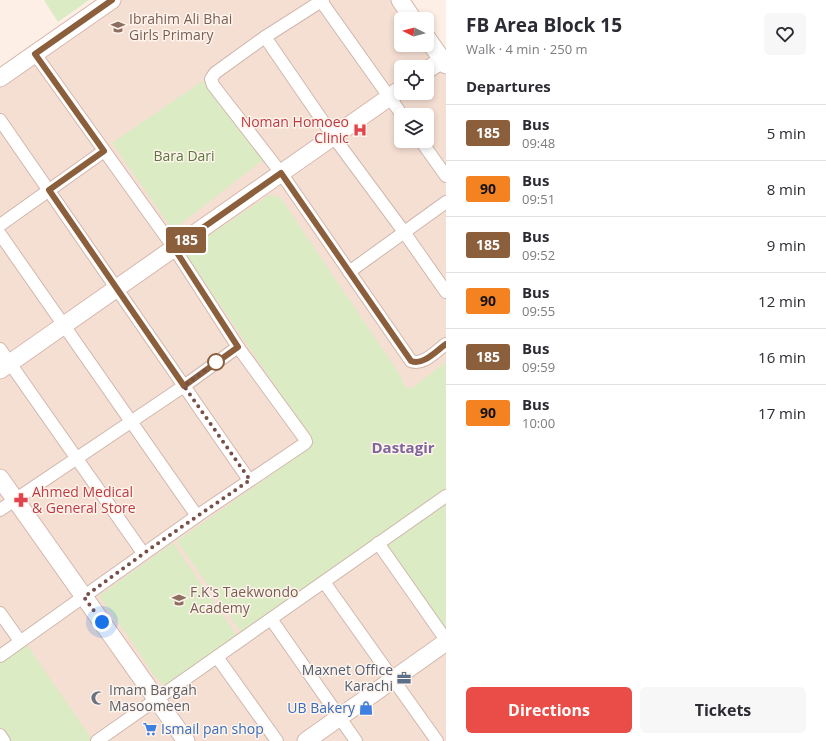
<!DOCTYPE html>
<html lang="en">
<head>
<meta charset="utf-8">
<style>
  :root { --surface:#fff; --page:#f7f7f7; --text:#2b2b33; --muted:#7c7c81; --line:#e1e1e2; --accent:#ea4d47 }
  body { margin:0; font-family:"Open Sans",sans-serif; background:var(--page); color:var(--text); height:100vh; display:flex; flex-direction:column; font-size:15px; white-space:nowrap }
  * { box-sizing:border-box; margin:0 }
  p { font-size:13px; color:var(--muted) }
  .icon { flex:none; width:22px; height:22px; fill:none; stroke:currentColor; stroke-width:2; stroke-linecap:round; stroke-linejoin:round }
  .map { position:relative; flex:1; overflow:hidden }
  .panel { display:flex; flex-direction:column; background:var(--surface); width:380px }
  .panel>* { flex:none }
  .badge { padding:0 8px; border-radius:3px; font-size:14px; line-height:26px }
  .needle { width:26px; rotate:276deg }
  .tools { position:absolute; left:394px; top:12px; display:grid; gap:8px }
  .tools a { display:grid; place-items:center; width:40px; height:40px; border-radius:6px; background:var(--surface); box-shadow:0 2px 6px #0003; font-size:20px }
  .you { position:absolute; width:20px; height:20px; margin:-10px; border:3px solid #fff; border-radius:50%; background:#1a73e8; box-shadow:0 0 0 6px #1a73e833 }
  .map>.badge { position:absolute; translate:-50% -50%; box-shadow:0 0 0 2px #fff }
  h2 { padding:0 20px; font-size:15px; line-height:36px }
  .round { display:grid; place-items:center; flex:none; width:42px; height:42px; border-radius:6px; background:var(--page) }
  .headline { display:flex; align-items:center; justify-content:space-between; height:68px; padding:0 20px }
  h1 { font-size:19px; font-weight:700; line-height:30px }
  .button { display:flex; gap:8px; margin-top:auto; padding:8px 20px }
  .button a { flex:1; height:46px; border-radius:6px; background:var(--accent); color:#fff; font-size:16px; font-weight:700; line-height:46px; text-align:center }
  .button a+a { background:var(--page); color:var(--text) }
  ul { padding:0; list-style:none }
  li { display:flex; align-items:center; gap:12px; height:56px; padding:0 20px; border-top:1px solid var(--line) }
  li div { flex:1 }
  li b { display:block; font-size:15px }
  li em { font-style:normal }
  li .badge { min-width:44px; font-weight:700; text-align:center }
  main { display:flex; flex:1; min-height:0 }
  .map>svg:first-child { display:block }
  .residential { fill:#f5dfd3; fill-rule:evenodd }
  .green { fill:#dbebc3 }
  .lines { fill:none; stroke-linecap:round; stroke-linejoin:round }
  .street-casing { stroke:#d1b7ad; stroke-width:14 }
  .secondary-casing { stroke:#d7b7ad; stroke-width:19 }
  .street { stroke:#fff; stroke-width:12 }
  .secondary { stroke:#fff; stroke-width:17 }
  .line-casing { stroke:#fff; stroke-width:9 }
  .line { stroke:#8b5e3c; stroke-width:6 }
  .walk { stroke:#775149; stroke-width:4; stroke-dasharray:0 7.2 }
  .stop-dot { fill:#fff; stroke:#8b5e3c; stroke-width:2 }
  .labels { text-anchor:middle; stroke-width:3; stroke-linejoin:round; paint-order:stroke }
  .education-label { font-size:14px; fill:#785e54; stroke:#fff4ec; text-anchor:start }
  .health-label { font-size:14px; fill:#be3a42; stroke:#fff4ec; text-anchor:end }
  .park-label { font-size:14px; fill:#5a773e; stroke:#fff4ec }
  .service-label { font-size:14px; fill:#4e5e75; stroke:#fff4ec; text-anchor:end }
  .worship-label { font-size:14px; fill:#5b616d; stroke:#fff4ec; text-anchor:start }
  .shop-label { font-size:14px; fill:#366cbe; stroke:#fff4ec; text-anchor:end }
  .neighbourhood-label { font-size:15px; font-weight:bold; fill:#7e659b; stroke:#fff4ec }
</style>
</head>
<body>
<main>
<div class="map">
<svg width="446" height="741" viewBox="0 0 446 741">
  <rect width="100%" height="100%" fill="#fdefe5"/>
  <path class="residential" d="M99,0H399L413,19H401V45H427L446,66V741H0V69ZM401,67H427V93H401ZM401,115H427V141H401Z"/>
  <g class="green">
    <polygon points="44,0 89,0 58,22"/>
    <polygon points="207,78 264,159 173,230 112,143"/>
    <polygon points="269,195 280,197 398,372 405,386 409,389 413,387 446,362 446,489 241,632 177,541 308,449 313,441 189,259 187,253 188,250"/>
    <polygon points="446,496 446,640 378,543"/>
    <polygon points="173,543 237,636 165,688 159,680 155,677 129,637 101,599 100,595"/>
    <polygon points="23,639 93,741 4,741 0,735 0,656"/>
  </g>
  <g class="lines">
    <defs>
      <g id="street">
        <path d="M323,0L265,37L215,73L211,79L213,85L281,173L411,361C423,366 436,351 446,344"/>
        <polyline points="321,1 402,115"/>
        <polyline points="265,37 333,136 404,232 446,292"/>
        <polyline points="0,120 249,480"/>
        <polyline points="421,141 446,176"/>
        <polyline points="0,225 104,151"/>
        <polyline points="0,234 197,516"/>
        <polyline points="349,272 446,202"/>
        <polyline points="0,349 143,553"/>
        <polyline points="0,510 184,386 238,347 174,248 35,54"/>
        <polyline points="378,543 446,640"/>
        <polyline points="324,582 437,741"/>
        <polyline points="0,613 20,641"/>
        <polyline points="271,619 356,741"/>
        <polyline points="0,656 197,516 304,444 306,442 305,439 238,347"/>
        <polyline points="217,657 277,741"/>
        <polyline points="0,735 4,741"/>
        <polyline points="97,741 446,496"/>
      </g>
      <g id="secondary">
        <polyline points="400,0 413,19"/>
        <polyline points="427,38 446,65"/>
        <polyline points="427,70 442,60"/>
        <polyline points="0,78 112,0"/>
        <polyline points="0,370 401,89"/>
        <polyline points="0,478 186,741"/>
        <polyline points="306,741 446,642"/>
      </g>
    </defs>
    <use href="#street" class="street-casing"/>
    <use href="#secondary" class="secondary-casing"/>
    <use href="#street" class="street"/>
    <use href="#secondary" class="secondary"/>
  </g>
  <g class="lines">
    <defs>
      <path id="line" d="M112,0L35,54L104,151L49,190L184,386L238,347L174,248L281,173L411,361C423,366 436,351 446,344"/>
    </defs>
    <use href="#line" class="line-casing"/>
    <use href="#line" class="line"/>
    <polyline class="walk" points="102,622 84,597 154,546 250,480 184,386 216,362"/>
  </g>
  <defs>
    <symbol id="school-bare" viewBox="-9 -9 18 18"><path d="M0-5L7-2L0 1L-7-2ZM-4 1L0 2.5L4 1V4Q0 6-4 4Z" fill="#8d6e63" stroke="#fff4ec" stroke-width="2.5" paint-order="stroke"/></symbol>
    <symbol id="hospital-bare" viewBox="-9 -9 18 18"><path d="M-5-5h3v3.5h4V-5h3V5h-3V1.5h-4V5h-3Z" fill="#e0444e" stroke="#fff4ec" stroke-width="2.5" paint-order="stroke"/></symbol>
    <symbol id="pharmacy-bare" viewBox="-9 -9 18 18"><path d="M-2-6h4v4h4v4h-4v4h-4v-4h-4v-4h4Z" fill="#e0444e" stroke="#fff4ec" stroke-width="2.5" paint-order="stroke"/></symbol>
    <symbol id="office-bare" viewBox="-9 -9 18 18"><path d="M-6-3h4V-5.5h4V-3h4V5H-6ZM-1-4.5V-3h2v-1.5ZM-6 0V1H6V0Z" fill="#5c6f8a" stroke="#fff4ec" stroke-width="2.5" paint-order="stroke"/></symbol>
    <symbol id="mosque-bare" viewBox="-9 -9 18 18"><path d="M3.5-4.9A6 6 0 1 0 3.5 4.9A5 5 0 1 1 3.5-4.9Z" fill="#6b7280" stroke="#fff4ec" stroke-width="2.5" paint-order="stroke"/></symbol>
    <symbol id="shop-bare" viewBox="-9 -9 18 18"><path d="M-5-2.5h2.3a2.7 3.5 0 0 1 5.4 0H5L5.5 6h-11ZM-1.5-2.5h3a1.5 2.3 0 0 0-3 0Z" fill="#3f7fe0" stroke="#fff4ec" stroke-width="2.5" paint-order="stroke"/></symbol>
    <symbol id="supermarket-bare" viewBox="-9 -9 18 18"><path d="M-6-5.5h2.5l.6 2H6L4.5 2H-2.5L-4.4-4H-6ZM-1.5 3.2a1.3 1.3 0 1 0 .1 0ZM3 3.2a1.3 1.3 0 1 0 .1 0Z" fill="#3f7fe0" stroke="#fff4ec" stroke-width="2.5" paint-order="stroke"/></symbol>
  </defs>
  <g fill-rule="evenodd">
    <use href="#school-bare" x="108" y="17" width="20" height="20"/>
    <use href="#hospital-bare" x="350" y="120" width="20" height="20"/>
    <use href="#pharmacy-bare" x="11" y="490" width="20" height="20"/>
    <use href="#school-bare" x="169" y="590" width="20" height="20"/>
    <use href="#office-bare" x="394" y="668" width="20" height="20"/>
    <use href="#mosque-bare" x="88" y="688" width="20" height="20"/>
    <use href="#shop-bare" x="356" y="698" width="20" height="20"/>
    <use href="#supermarket-bare" x="140" y="719" width="20" height="20"/>
  </g>
  <circle class="stop-dot" cx="216" cy="362" r="8"/>
  <g class="labels">
    <g class="education-label">
      <text x="129" y="24">Ibrahim Ali Bhai<tspan x="129" dy="16">Girls Primary</tspan></text>
      <text x="190" y="597">F.K's Taekwondo<tspan x="190" dy="16">Academy</tspan></text>
    </g>
    <g class="health-label">
      <text x="349" y="127">Noman Homoeo<tspan x="349" dy="16">Clinic</tspan></text>
      <text x="32" y="497" text-anchor="start">Ahmed Medical<tspan x="32" dy="16">&amp; General Store</tspan></text>
    </g>
    <g class="park-label">
      <text x="184" y="161">Bara Dari</text>
    </g>
    <g class="service-label">
      <text x="393" y="675">Maxnet Office<tspan x="393" dy="16">Karachi</tspan></text>
    </g>
    <g class="worship-label">
      <text x="109" y="695">Imam Bargah<tspan x="109" dy="16">Masoomeen</tspan></text>
    </g>
    <g class="shop-label">
      <text x="355" y="713">UB Bakery</text>
      <text x="161" y="734" text-anchor="start">Ismail pan shop</text>
    </g>
    <g class="neighbourhood-label">
      <text x="403" y="453">Dastagir</text>
    </g>
  </g>
</svg>
<div class="tools">
<a><svg class="needle" viewBox="-14 -14 28 28"><path d="M0-13l5 13h-10z" fill="#e53935"/><path d="M0 13l5-13h-10z" fill="#7c7c81"/></svg></a>
<a><svg class="icon" aria-label="locate" viewBox="0 0 24 24"><circle cx="12" cy="12" r="6"/><path d="M12 2v4M12 18v4M2 12h4M18 12h4"/></svg></a>
<a><svg class="icon" aria-label="layers" viewBox="0 0 24 24"><path d="M12 4l9 5-9 5-9-5zM3 14l9 5 9-5"/></svg></a>
</div>
<div class="you" style="left:102px;top:622px"></div>
<b class="badge" style="left:186px;top:240px;background:#8b5e3c;color:#fff">185</b>
</div>
<section class="panel">
<div class="headline"><div><h1>FB Area Block 15</h1><p>Walk · 4 min · 250 m</p></div><a class="round"><svg class="icon" aria-label="heart" viewBox="0 0 24 24"><path d="M12 20l-8-8c-3-5 5-10 8-4 3-6 11-1 8 4z"/></svg></a></div>
<h2>Departures</h2>
<ul>
<li><span class="badge" style="background:#8b5e3c;color:#fff">185</span><div><b>Bus</b><p>09:48</p></div><em>5 min</em></li>
<li><span class="badge" style="background:#f58220;color:#111">90</span><div><b>Bus</b><p>09:51</p></div><em>8 min</em></li>
<li><span class="badge" style="background:#8b5e3c;color:#fff">185</span><div><b>Bus</b><p>09:52</p></div><em>9 min</em></li>
<li><span class="badge" style="background:#f58220;color:#111">90</span><div><b>Bus</b><p>09:55</p></div><em>12 min</em></li>
<li><span class="badge" style="background:#8b5e3c;color:#fff">185</span><div><b>Bus</b><p>09:59</p></div><em>16 min</em></li>
<li><span class="badge" style="background:#f58220;color:#111">90</span><div><b>Bus</b><p>10:00</p></div><em>17 min</em></li>
</ul>
<div class="button"><a>Directions</a><a>Tickets</a></div>
</section>
</main>
</body>
</html>
